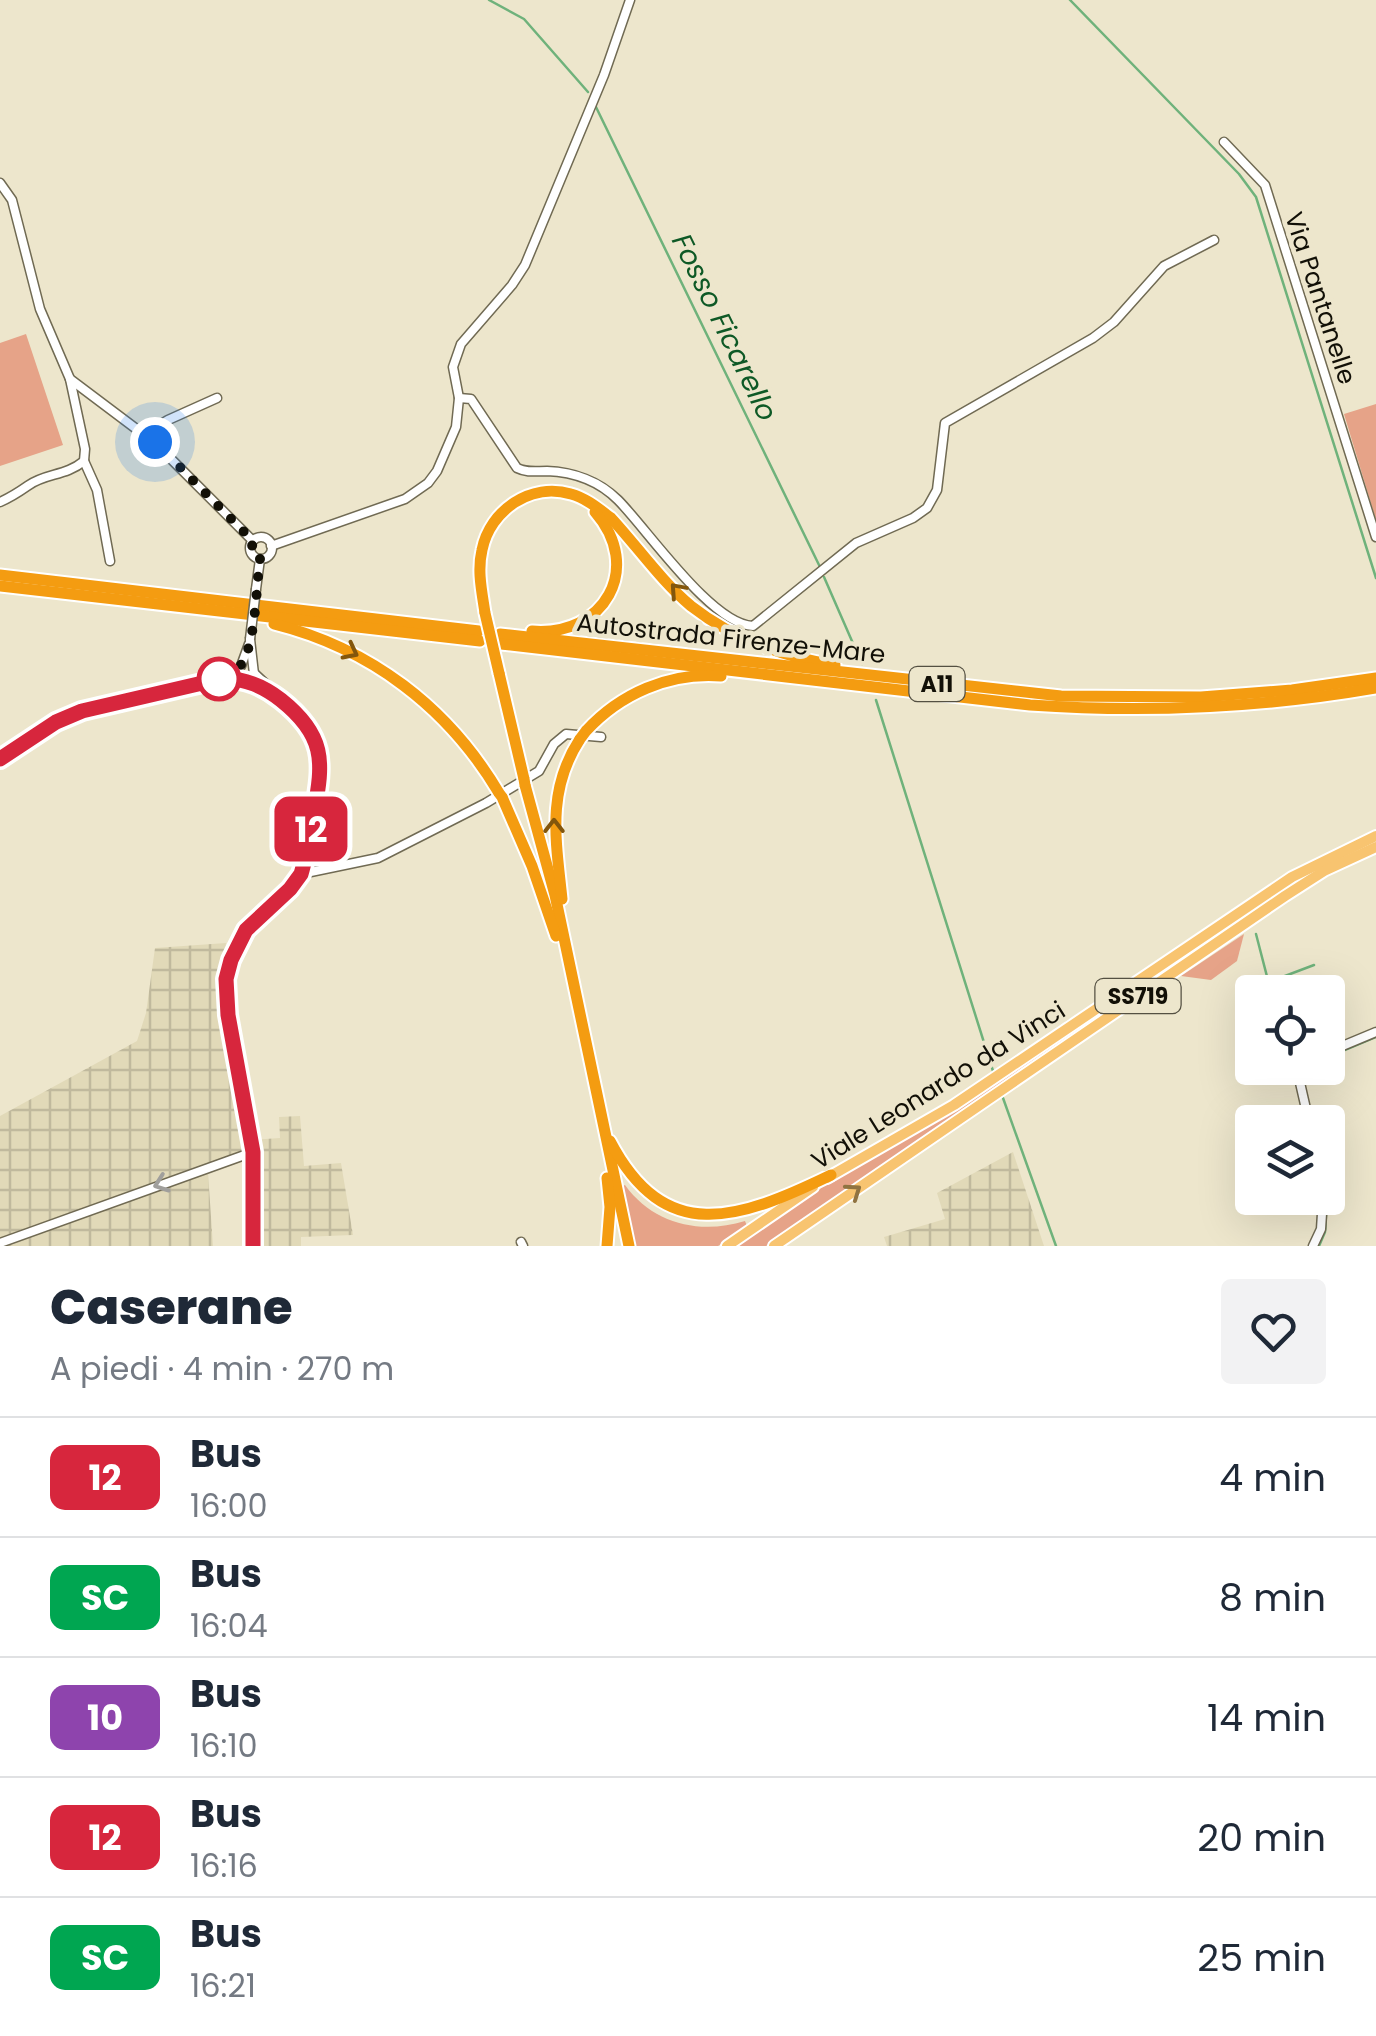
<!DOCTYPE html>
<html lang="it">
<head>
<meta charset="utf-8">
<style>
  :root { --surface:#fff; --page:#f2f2f3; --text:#1f2937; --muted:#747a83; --line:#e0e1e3 }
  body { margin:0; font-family:Poppins,sans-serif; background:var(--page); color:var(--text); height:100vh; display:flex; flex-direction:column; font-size:38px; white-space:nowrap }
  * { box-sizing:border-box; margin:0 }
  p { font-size:32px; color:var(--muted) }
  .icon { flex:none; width:55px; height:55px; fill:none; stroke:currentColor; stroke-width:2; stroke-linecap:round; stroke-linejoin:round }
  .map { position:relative; height:1246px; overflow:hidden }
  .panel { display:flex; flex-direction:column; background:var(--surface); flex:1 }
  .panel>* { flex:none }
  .badge { padding:0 20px; border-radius:15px; font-size:35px; line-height:65px }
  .controls { position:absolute; left:1235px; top:975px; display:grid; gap:20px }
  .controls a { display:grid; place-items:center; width:110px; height:110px; border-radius:10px; background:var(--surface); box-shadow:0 10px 40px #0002; font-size:50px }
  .you { position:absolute; width:50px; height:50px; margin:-25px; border:8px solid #fff; border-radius:50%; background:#1a73e8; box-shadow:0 0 0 15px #1a73e833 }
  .map>.badge { position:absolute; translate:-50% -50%; box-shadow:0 0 0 5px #fff }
  .round { display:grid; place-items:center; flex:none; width:105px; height:105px; border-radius:10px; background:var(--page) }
  .headline { display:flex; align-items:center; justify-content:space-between; height:170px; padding:0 50px }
  h1 { font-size:48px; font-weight:800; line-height:75px }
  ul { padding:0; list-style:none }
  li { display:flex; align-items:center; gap:30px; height:120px; padding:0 50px; border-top:2px solid var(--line) }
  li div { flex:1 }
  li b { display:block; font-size:38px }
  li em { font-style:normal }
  li .badge { min-width:110px; font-weight:700; text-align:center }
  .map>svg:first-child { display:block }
  .industrial { fill:url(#industrial-grid) }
  .grass { fill:#e6a388 }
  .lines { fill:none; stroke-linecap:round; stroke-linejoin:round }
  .stream { stroke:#6fb27b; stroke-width:2.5 }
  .minor-casing { stroke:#706a53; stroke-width:11 }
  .major-casing { stroke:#fff; stroke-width:14 }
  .highway-casing { stroke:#fff; stroke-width:15 }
  .minor { stroke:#fff; stroke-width:8 }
  .major { stroke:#f8c470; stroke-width:10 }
  .highway { stroke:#f49c11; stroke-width:11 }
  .minor-bridge-casing { stroke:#706a53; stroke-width:11; stroke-linecap:butt }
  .highway-bridge-casing { stroke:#fff; stroke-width:15; stroke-linecap:butt }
  .minor-bridge { stroke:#fff; stroke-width:8 }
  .highway-bridge { stroke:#f49c11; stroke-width:11 }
  .oneway { stroke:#83560c }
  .oneway2 { stroke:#a09f9c }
  .oneway3 { stroke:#907341 }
  .line-casing { stroke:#fff; stroke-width:22 }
  .line { stroke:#d7263d; stroke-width:15 }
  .walk { stroke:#121007; stroke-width:10; stroke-dasharray:0 18 }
  .stop-dot { fill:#fff; stroke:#d7263d; stroke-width:5 }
  .labels { text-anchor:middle; stroke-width:9; stroke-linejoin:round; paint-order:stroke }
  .shield { fill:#ede6cc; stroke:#545042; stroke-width:2.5 }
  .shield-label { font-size:22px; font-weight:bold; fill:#121007 }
  .street-label { font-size:25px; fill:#121007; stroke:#ede6cc }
  .water-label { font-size:28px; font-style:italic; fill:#0e5926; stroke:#ede6cc }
</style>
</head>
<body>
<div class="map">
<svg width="1376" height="1246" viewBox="0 0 1376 1246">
  <defs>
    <pattern id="industrial-grid" width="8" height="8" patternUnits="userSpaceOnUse" patternTransform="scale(2.5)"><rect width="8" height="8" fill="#e1d9b8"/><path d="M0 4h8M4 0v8" fill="none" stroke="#c0b99d"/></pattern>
  </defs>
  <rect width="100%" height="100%" fill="#ede6cc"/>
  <g class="industrial">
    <polygon points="226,943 220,1013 249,1158 208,1173 213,1246 0,1246 0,1116 137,1041 146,1013 155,948"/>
    <polygon points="300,1116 304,1166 341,1163 353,1235 301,1237 301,1246 254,1246 251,1140 280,1138 279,1117"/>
    <polygon points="1013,1152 1044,1246 887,1246 884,1237 945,1219 937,1193"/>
  </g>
  <g class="grass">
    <polygon points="26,334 63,445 0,466 0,343"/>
    <polygon points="1376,404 1376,520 1344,414"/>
    <polygon points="1274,895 766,1246 734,1246 868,1157 962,1107"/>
    <polygon points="1244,934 1237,961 1211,980 1181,976"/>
    <path d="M625,1185C653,1224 700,1235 745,1221L747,1226L718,1246H635L620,1187Z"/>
  </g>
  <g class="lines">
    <g class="stream">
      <polyline points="489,0 524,19 588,92"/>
      <polyline points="1070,0 1239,174 1256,197 1376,578"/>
      <polyline points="595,105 820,567"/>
      <polyline points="824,577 862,664"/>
      <polyline points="876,700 993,1071"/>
      <polyline points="1256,934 1271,992"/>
      <polyline points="1269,982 1314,965"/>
      <polyline points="1328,1057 1376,1037"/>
      <polyline points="1302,1077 1307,1068"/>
      <polyline points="1003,1098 1056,1246"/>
      <polyline points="1319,1246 1325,1232 1327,1199"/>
    </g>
    <defs>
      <g id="minor">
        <polyline points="1224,142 1265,185 1376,537"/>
        <polyline points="0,183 12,200 40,309 70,379 155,443 253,541"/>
        <path d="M459,398L471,399L517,468C527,473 536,471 547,471C573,472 599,481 618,500C647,529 712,625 753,626L856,543L913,518L927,508L937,490L945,423L1093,338L1114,322L1164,266L1214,240"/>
        <polyline points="145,434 168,420 217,398"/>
        <polyline points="84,461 97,490 110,561"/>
        <path d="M0,502C12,497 19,492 29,485C46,473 66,476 84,461L85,449L70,379"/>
        <circle cx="261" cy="548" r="11"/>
        <polyline points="271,546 405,499 428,483 437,471 456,427 459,398 453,367 461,344 512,285 525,265 604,75 630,0"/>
        <polyline points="256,589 260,559"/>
        <polyline points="250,639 254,674"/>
        <polyline points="241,666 249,644"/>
        <path d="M254,673C273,692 301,711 313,736C331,769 311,839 301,874C283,903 250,916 235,949C211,1003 247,1094 253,1153C256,1184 254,1215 255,1246"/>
        <polyline points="0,759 56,722 82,711 224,677 247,680 266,689"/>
        <polyline points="301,874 378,858 486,803 539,771 554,744 566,734 601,737"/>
        <polyline points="1328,1052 1376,1032"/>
        <polyline points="1301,1068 1298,1074 1309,1122"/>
        <polyline points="521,1242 523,1246"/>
        <polyline points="0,1243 253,1152"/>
        <polyline points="1313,1246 1321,1229 1323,1198"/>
      </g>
      <g id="major">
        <polyline points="827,1178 954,1105 1292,877 1376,836"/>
        <polyline points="727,1246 813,1187"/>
        <polyline points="774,1246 1285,896 1324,871 1376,847"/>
      </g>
      <g id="highway">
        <polyline points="0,575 479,631"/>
        <polyline points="0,586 480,641"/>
        <path d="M485,613C482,592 477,571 482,550C490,510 531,482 571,494C586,498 599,509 611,518C637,546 662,582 691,606C733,639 783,657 835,665"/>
        <path d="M274,624C370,648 448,707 499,793"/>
        <path d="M532,631C604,637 644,568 595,512"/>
        <polyline points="500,634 1061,696 1201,697 1292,690 1376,678"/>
        <path d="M501,644L1030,705C1147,713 1261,708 1376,688"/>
        <polyline points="499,673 524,779"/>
        <path d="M586,731C620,694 669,672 721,676"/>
        <polyline points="525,785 555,895 629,1246"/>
        <polyline points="502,797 532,866 556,936"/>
        <path d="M562,899C556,841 546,791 580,739"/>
        <path d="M610,1141C665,1246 738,1220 831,1175"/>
        <polyline points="607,1246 610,1207 607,1178"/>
      </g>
    </defs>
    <use href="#minor" class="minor-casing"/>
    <use href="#major" class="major-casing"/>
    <use href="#highway" class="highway-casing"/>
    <use href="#minor" class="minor"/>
    <use href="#major" class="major"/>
    <use href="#highway" class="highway"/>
    <defs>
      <polyline id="minor-bridge" points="250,639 256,589"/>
      <g id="highway-bridge">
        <polyline points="485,613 499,673"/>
        <polyline points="580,739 586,731"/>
        <polyline points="524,779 525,785"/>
        <polyline points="499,793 502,797"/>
      </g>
    </defs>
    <use href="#minor-bridge" class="minor-bridge-casing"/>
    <use href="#highway-bridge" class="highway-bridge-casing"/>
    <use href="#minor-bridge" class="minor-bridge"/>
    <use href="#highway-bridge" class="highway-bridge"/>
  </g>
  <defs><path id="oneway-chevron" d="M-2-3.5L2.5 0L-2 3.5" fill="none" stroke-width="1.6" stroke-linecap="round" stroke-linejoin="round" transform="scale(2.5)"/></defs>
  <g class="oneway">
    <use href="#oneway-chevron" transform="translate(677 590) rotate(-132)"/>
    <use href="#oneway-chevron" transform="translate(351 652) rotate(27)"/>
    <use href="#oneway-chevron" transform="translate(554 826) rotate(-90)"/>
  </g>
  <use class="oneway2" href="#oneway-chevron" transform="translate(161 1184) rotate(160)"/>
  <use class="oneway3" href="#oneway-chevron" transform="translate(854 1191) rotate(-35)"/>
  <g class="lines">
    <defs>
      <path id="line" d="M0,759L56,722L82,711L224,678C246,679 263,686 281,700C325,735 324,761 314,812C310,833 307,854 301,874L290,889L246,930L231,960L226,979L228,1015L253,1152V1246"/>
    </defs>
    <use href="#line" class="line-casing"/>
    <use href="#line" class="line"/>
    <path class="walk" d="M155,442L253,541L251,552L260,559C256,586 256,646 240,666C236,672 226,676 219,679"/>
  </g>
  <circle class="stop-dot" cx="219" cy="679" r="20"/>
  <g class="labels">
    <g class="shield">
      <rect x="909.5" y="667" width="55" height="34" rx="8"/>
      <rect x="1095.5" y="979" width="85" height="34" rx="8"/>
    </g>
    <g class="shield-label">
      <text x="937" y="692">A11</text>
      <text x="1138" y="1004">SS719</text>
    </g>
    <g class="street-label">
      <text transform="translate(1321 298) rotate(72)" y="9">Via Pantanelle</text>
      <text transform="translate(731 638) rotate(6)" y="9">Autostrada Firenze-Mare</text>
      <text transform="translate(938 1085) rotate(-32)" y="9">Viale Leonardo da Vinci</text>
    </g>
    <g class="water-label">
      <text transform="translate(725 327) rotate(64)" y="10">Fosso Ficarello</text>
    </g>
  </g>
</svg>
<div class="controls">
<a><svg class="icon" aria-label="locate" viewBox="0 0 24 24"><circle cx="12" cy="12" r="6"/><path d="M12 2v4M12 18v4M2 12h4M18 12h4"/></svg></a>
<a><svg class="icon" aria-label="layers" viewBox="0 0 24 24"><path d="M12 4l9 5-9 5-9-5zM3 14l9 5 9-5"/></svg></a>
</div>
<div class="you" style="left:155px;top:442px"></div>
<b class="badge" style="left:311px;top:829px;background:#d7263d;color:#fff">12</b>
</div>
<section class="panel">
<div class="headline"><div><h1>Caserane</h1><p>A piedi · 4 min · 270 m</p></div><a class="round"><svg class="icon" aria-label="heart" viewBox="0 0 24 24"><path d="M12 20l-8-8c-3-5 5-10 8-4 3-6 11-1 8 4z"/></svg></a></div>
<ul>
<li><span class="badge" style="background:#d7263d;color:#fff">12</span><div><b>Bus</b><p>16:00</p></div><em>4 min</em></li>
<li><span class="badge" style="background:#00a651;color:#fff">SC</span><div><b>Bus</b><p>16:04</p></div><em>8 min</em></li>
<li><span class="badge" style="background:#8e44ad;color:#fff">10</span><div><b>Bus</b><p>16:10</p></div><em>14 min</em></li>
<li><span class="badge" style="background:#d7263d;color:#fff">12</span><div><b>Bus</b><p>16:16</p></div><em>20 min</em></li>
<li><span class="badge" style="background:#00a651;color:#fff">SC</span><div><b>Bus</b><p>16:21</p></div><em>25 min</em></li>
</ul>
</section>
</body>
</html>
